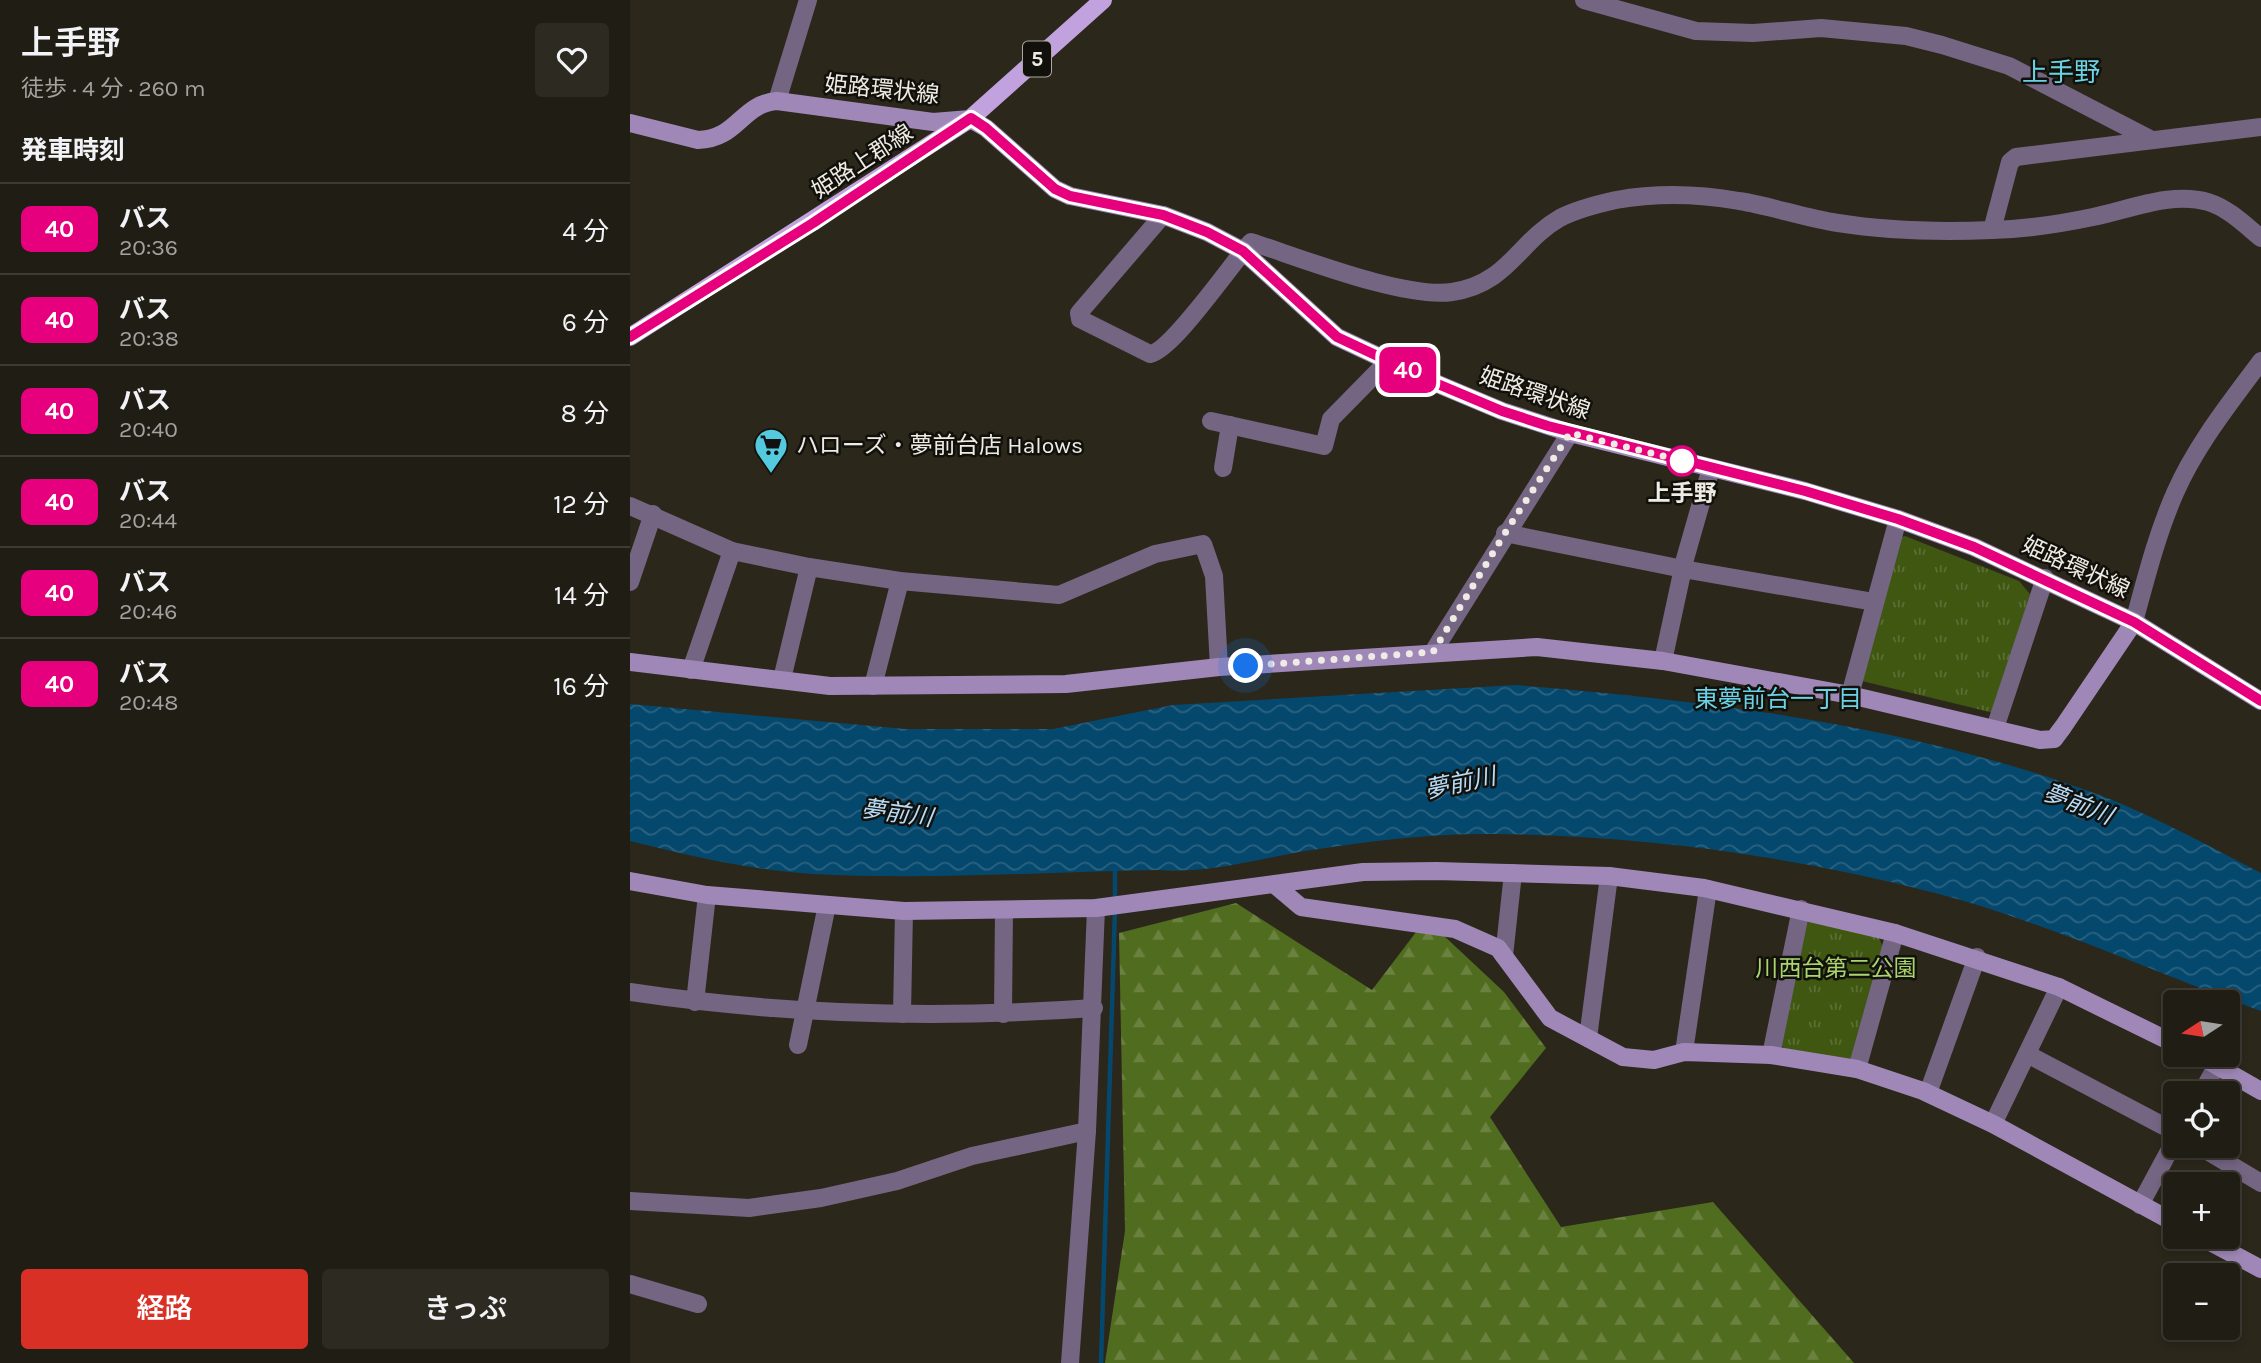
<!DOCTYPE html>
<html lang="ja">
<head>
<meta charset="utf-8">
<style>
  :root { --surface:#201d14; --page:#2d2a22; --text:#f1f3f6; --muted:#a2a2a0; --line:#3d3b34; --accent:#d93025 }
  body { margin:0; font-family:Karla,"Noto Sans JP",sans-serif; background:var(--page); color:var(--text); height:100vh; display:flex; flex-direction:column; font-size:26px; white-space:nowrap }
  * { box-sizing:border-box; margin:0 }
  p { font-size:23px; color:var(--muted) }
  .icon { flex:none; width:38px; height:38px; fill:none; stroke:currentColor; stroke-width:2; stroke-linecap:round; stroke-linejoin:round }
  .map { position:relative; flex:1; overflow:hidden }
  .sheet { display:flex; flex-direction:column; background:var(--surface); width:630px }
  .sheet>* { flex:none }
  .badge { padding:0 14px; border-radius:10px; font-size:24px; line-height:46px }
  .needle { width:46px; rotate:258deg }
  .controls { position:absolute; left:1533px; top:990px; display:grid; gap:14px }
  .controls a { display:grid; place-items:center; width:77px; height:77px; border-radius:7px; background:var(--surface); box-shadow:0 4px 10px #0003,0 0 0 2px var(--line); font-size:35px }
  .you { position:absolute; width:35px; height:35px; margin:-18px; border:5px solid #fff; border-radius:50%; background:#1a73e8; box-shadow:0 0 0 10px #1a73e833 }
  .map>.badge { position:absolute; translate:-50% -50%; box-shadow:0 0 0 4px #fff }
  h2 { padding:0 21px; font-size:26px; line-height:63px }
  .round { display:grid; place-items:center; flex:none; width:74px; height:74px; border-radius:7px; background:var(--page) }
  .headline { display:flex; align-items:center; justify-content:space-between; height:119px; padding:0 21px }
  h1 { font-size:33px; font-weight:600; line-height:52px }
  .cta { display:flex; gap:14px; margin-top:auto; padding:14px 21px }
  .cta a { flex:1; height:80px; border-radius:7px; background:var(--accent); color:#fff; font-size:28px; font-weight:600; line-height:80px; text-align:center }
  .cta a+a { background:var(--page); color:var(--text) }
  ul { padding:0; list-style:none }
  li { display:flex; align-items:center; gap:21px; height:91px; padding:0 21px; border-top:2px solid var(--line) }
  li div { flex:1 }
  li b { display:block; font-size:26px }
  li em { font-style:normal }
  li .badge { min-width:77px; font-weight:700; text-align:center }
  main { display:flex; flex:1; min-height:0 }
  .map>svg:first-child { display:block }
  .forest { fill:url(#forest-firs) }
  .park { fill:url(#park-tufts) }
  .water { fill:url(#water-waves) }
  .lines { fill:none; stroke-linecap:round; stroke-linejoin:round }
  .stream { stroke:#05486d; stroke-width:4.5 }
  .street { stroke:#746583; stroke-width:18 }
  .secondary { stroke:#9f88b7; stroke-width:18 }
  .primary { stroke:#c1a2df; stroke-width:18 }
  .line-casing { stroke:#fff; stroke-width:16 }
  .line { stroke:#e6007e; stroke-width:10 }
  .walk { stroke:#eeebe4; stroke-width:7; stroke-dasharray:0 12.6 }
  .stop-dot { fill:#fff; stroke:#e6007e; stroke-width:3.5 }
  .labels { text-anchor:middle; stroke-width:5; stroke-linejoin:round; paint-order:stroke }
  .shield { fill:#12100b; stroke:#aca9a3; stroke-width:2 }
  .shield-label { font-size:21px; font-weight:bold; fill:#eeebe4 }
  .street-label { font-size:23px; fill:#eeebe4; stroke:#12100b }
  .poi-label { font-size:23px; fill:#eeebe4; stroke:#12100b; text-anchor:start }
  .stop-label { font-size:23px; font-weight:bold; fill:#eeebe4; stroke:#12100b }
  .park-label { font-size:23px; fill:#aad46d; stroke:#12100b }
  .neighbourhood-label { font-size:24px; fill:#69d2e5; stroke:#12100b }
  .water-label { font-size:24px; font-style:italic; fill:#b7dcf8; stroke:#12100b }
  .quarter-label { font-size:26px; fill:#69d2e5; stroke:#12100b }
</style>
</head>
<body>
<main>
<section class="sheet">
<div class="headline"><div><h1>上手野</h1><p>徒歩 · 4 分 · 260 m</p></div><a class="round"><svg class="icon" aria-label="heart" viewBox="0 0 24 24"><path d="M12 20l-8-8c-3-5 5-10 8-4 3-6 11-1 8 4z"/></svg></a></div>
<h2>発車時刻</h2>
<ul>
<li><span class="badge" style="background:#e6007e;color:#fff">40</span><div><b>バス</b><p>20:36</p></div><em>4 分</em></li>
<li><span class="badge" style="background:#e6007e;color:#fff">40</span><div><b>バス</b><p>20:38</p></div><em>6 分</em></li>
<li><span class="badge" style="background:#e6007e;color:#fff">40</span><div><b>バス</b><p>20:40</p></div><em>8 分</em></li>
<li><span class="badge" style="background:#e6007e;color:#fff">40</span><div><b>バス</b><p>20:44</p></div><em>12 分</em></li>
<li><span class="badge" style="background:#e6007e;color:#fff">40</span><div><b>バス</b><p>20:46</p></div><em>14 分</em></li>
<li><span class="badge" style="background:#e6007e;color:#fff">40</span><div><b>バス</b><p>20:48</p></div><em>16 分</em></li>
</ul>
<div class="cta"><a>経路</a><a>きっぷ</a></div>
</section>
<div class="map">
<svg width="1631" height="1363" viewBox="0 0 1631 1363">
  <defs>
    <pattern id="forest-firs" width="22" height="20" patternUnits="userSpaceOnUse" patternTransform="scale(1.75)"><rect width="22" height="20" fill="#506c1f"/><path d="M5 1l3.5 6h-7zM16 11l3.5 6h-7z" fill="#6a813f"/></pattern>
    <pattern id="park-tufts" width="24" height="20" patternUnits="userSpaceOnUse" patternTransform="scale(1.75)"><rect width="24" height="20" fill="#3f5711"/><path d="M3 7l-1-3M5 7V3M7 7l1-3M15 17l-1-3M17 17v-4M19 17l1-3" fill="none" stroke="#5b6f34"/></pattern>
    <pattern id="water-waves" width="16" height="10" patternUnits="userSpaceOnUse" patternTransform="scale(1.75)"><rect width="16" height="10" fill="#05486d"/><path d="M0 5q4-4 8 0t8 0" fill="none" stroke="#2a6382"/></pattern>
  </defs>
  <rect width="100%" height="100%" fill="#2b271b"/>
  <polygon class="forest" points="606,903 742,990 796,919 874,992 916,1048 860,1117 931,1227 1083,1202 1224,1363 475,1363 495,1231 489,933"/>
  <g class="park">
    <polygon points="1275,536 1389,581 1400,594 1364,713 1232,681 1267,539"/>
    <polygon points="1182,920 1248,936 1253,947 1224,1056 1217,1061 1156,1051 1150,1044 1175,924"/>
  </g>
  <path class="water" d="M886,685C1081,701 1279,725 1464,793C1521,814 1577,845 1631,873V1011C1523,972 1416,922 1305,893C1162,856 1015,836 867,834C804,833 737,841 675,851C627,859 578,874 529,870C414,872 299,880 183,874C121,870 60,856 0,841V704L275,729H423L543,705Z"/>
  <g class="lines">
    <g class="stream">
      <polyline points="485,900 485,867"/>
      <polyline points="471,1363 485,909"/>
    </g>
    <g class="street">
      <polyline points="954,0 1066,31 1123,33 1191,28 1276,36 1312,45 1379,66 1520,139"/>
      <polyline points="147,101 178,0"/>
      <path d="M533,215L449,313L450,319L520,354C542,351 602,263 621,242C671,258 774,299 822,292C878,284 889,241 930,218C947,209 968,204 986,200C1026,193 1069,194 1109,201C1142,206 1174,218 1208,223C1258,231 1312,232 1362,230C1396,229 1430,224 1463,217C1498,210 1542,191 1578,202C1598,208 1615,225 1631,238"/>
      <polyline points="1362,230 1380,162 1386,157 1631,127"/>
      <polyline points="581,421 694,446 701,419 758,361"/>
      <polyline points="593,468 600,425"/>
      <polyline points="0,506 102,551 179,567 270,581 429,595 525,554 573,544 584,576 589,667"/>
      <polyline points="875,533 1053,569 1244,602"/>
      <polyline points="0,582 23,514"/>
      <path d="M1504,622C1516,578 1527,534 1545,493C1566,445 1600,403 1631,361"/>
      <polyline points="803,652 940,433"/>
      <polyline points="1033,661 1055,559 1081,468"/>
      <polyline points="61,670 102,551"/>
      <polyline points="152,679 179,567"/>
      <polyline points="243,686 270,581"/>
      <polyline points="1220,695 1268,519"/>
      <polyline points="1365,728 1415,578"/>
      <polyline points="874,956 883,873"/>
      <path d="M0,992C153,1015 310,1019 464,1008"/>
      <polyline points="65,1002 77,895"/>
      <polyline points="272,1014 274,911"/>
      <polyline points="373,1014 374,910"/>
      <polyline points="958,1038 979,876"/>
      <polyline points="168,1045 197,905"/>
      <polyline points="1054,1052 1078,889"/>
      <polyline points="1397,1054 1545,1132"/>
      <polyline points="1141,1055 1171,909"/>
      <polyline points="1227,1069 1265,933"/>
      <polyline points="1298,1093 1347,957"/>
      <polyline points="1571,1094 1587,1065"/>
      <polyline points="1363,1124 1429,987"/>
      <polyline points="1569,1146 1631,1183"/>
      <polyline points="0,1201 119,1208 191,1198 267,1181 342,1156 457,1131"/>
      <polyline points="1510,1205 1545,1140"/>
      <polyline points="0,1284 68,1304"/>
      <polyline points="440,1363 457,1131 466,908"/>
    </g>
    <g class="secondary">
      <path d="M0,123L68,140C108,139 111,104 147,101L303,122L340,119L356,128L425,189L440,196L533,215L577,232L613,251L707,337L803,382L872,411L940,433L1175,491L1268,519L1344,547L1504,622L1631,701"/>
      <polyline points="0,662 200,686 436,684 589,667 907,647 1033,661 1220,695 1410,740 1424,739 1433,727 1504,622"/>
      <polyline points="0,881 77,895 274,911 466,908 733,872 806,871 979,876 1074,888 1265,933 1429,987 1545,1044"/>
      <polyline points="645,885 671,907 825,929 868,948 920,1018 993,1057 1024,1060 1054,1052 1141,1055 1227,1069 1293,1091 1363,1124 1545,1223"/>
      <polyline points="1568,1055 1631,1091"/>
      <polyline points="1571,1237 1631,1269"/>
    </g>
    <polyline class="primary" points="0,337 340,119 473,0"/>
  </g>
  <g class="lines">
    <defs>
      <polyline id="line" points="0,337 183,223 341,118 356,128 425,189 440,196 533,215 577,232 613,251 707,337 803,382 872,411 918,426 1175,491 1268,519 1344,547 1504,622 1631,701"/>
    </defs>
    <use href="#line" class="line-casing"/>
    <use href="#line" class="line"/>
    <polyline class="walk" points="616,666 803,652 875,533 940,433 1057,462 1052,461"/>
  </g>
  <defs>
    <symbol id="supermarket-pin" viewBox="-11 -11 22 30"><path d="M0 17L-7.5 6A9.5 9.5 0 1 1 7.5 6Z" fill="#54cade" stroke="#12100b"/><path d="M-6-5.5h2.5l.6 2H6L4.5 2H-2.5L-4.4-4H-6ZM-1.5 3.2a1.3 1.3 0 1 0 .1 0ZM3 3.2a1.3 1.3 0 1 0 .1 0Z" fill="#111"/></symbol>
  </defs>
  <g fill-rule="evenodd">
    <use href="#supermarket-pin" x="122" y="426" width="38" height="52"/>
  </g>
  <circle class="stop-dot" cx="1052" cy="461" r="14"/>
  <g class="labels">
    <rect class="shield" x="393" y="41.5" width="28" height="35" rx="5"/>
    <g class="shield-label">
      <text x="407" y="66">5</text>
    </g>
    <g class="street-label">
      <text transform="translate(252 89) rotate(6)" y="8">姫路環状線</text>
      <text transform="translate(232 161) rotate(-33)" y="8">姫路上郡線</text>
      <text transform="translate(905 393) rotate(19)" y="8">姫路環状線</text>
      <text transform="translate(1446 567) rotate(25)" y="8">姫路環状線</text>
    </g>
    <g class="poi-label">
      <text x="166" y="453">ハローズ・夢前台店 Halows</text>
    </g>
    <g class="stop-label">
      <text x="1052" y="501">上手野</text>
    </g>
    <g class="park-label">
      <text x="1206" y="976">川西台第二公園</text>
    </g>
    <g class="neighbourhood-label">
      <text x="1148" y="707">東夢前台一丁目</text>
    </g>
    <g class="water-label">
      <text transform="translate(830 783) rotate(-12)" y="8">夢前川</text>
      <text transform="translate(1448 804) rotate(21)" y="8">夢前川</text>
      <text transform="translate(267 813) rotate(8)" y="8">夢前川</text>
    </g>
    <g class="quarter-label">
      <text x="1431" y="81">上手野</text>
    </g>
  </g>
</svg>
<div class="controls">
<a><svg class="needle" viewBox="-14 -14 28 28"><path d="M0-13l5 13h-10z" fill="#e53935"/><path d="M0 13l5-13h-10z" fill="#a2a2a0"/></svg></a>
<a><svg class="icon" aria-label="locate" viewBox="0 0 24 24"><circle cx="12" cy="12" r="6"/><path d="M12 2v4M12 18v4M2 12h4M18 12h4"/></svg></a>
<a>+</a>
<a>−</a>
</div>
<div class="you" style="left:616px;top:666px"></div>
<b class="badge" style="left:778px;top:370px;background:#e6007e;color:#fff">40</b>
</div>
</main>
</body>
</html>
